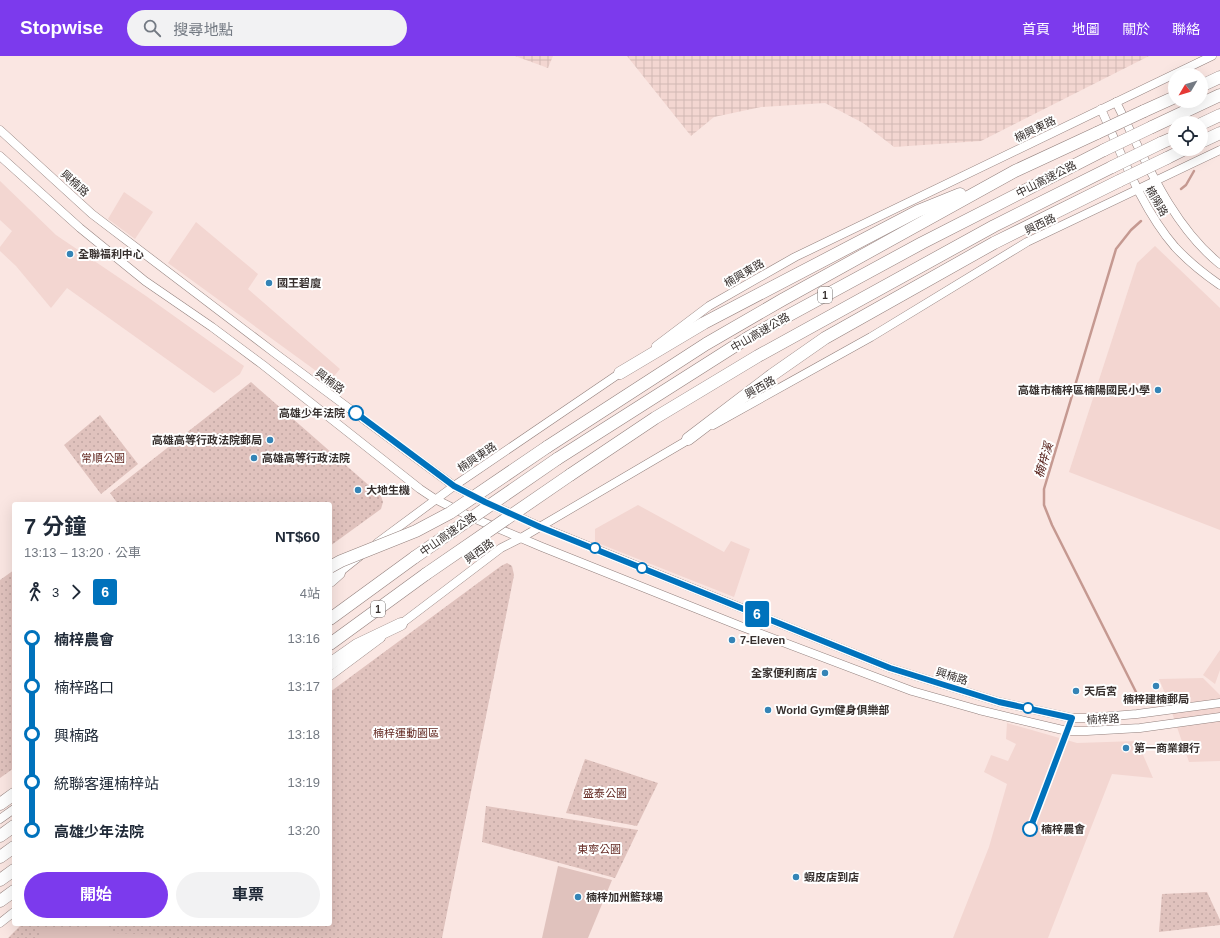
<!DOCTYPE html>
<html lang="zh-TW">
<head>
<meta charset="utf-8">
<style>
  :root { --surface:#fff; --page:#f2f2f3; --text:#1f2937; --muted:#747a83; --accent:#7c3aed }
  body { margin:0; font-family:Helvetica,"Noto Sans TC",sans-serif; background:var(--page); color:var(--text); height:100vh; display:flex; flex-direction:column; font-size:15px; white-space:nowrap }
  * { box-sizing:border-box; margin:0 }
  p { font-size:13px; color:var(--muted) }
  .icon { flex:none; width:22px; height:22px; fill:none; stroke:currentColor; stroke-width:2; stroke-linecap:round; stroke-linejoin:round }
  .map { position:relative; flex:1; overflow:hidden }
  .drawer { position:absolute; left:12px; top:446px; width:320px; height:424px; display:flex; flex-direction:column; background:var(--surface); border-radius:4px; box-shadow:0 4px 16px #0002 }
  .drawer>* { flex:none }
  .badge { padding:0 8px; border-radius:3px; font-size:14px; line-height:26px }
  .needle { width:26px; rotate:232deg }
  .fabs { position:absolute; left:1168px; top:12px; display:grid; gap:8px }
  .fabs a { display:grid; place-items:center; width:40px; height:40px; border-radius:50%; background:var(--surface); box-shadow:0 4px 16px #0002; font-size:20px }
  .map>.badge { position:absolute; translate:-50% -50%; box-shadow:0 0 0 2px #fff }
  .legs { display:flex; align-items:center; gap:6px; height:44px; padding:0 12px; font-size:13px }
  .legs p { margin-inline-start:auto }
  .summary { display:flex; align-items:center; justify-content:space-between; height:68px; padding:0 12px }
  h1 { font-size:22px; font-weight:700; line-height:30px }
  .action { display:flex; gap:8px; margin-top:auto; padding:8px 12px }
  .action a { flex:1; height:46px; border-radius:24px; background:var(--accent); color:#fff; font-size:16px; font-weight:700; line-height:46px; text-align:center }
  .action a+a { background:var(--page); color:var(--text) }
  ul { padding:0 12px; list-style:none }
  li { display:flex; align-items:center; gap:14px; height:48px; font-size:15px }
  li i { display:grid; place-items:center; width:6px; height:100%; margin:0 5px; background:currentColor }
  li i::after { content:''; width:10px; height:10px; margin:-5px; border:3px solid; border-radius:50%; background:var(--surface) }
  li p { margin-inline-start:auto }
  li:first-child i { background:linear-gradient(#0000 50%,currentColor 0) }
  li:last-child i { background:linear-gradient(currentColor 50%,#0000 0) }
  header { display:flex; align-items:center; gap:24px; box-sizing:border-box; height:56px; padding:0 20px; background:var(--accent); color:#fff }
  header strong { font-size:19px }
  nav { display:flex; gap:22px; margin-inline-start:auto; font-size:14px }
  .search { width:280px; height:36px; background:var(--page); display:flex; align-items:center; gap:10px; box-sizing:border-box; padding:0 14px; border-radius:22px; color:var(--muted); font-size:15px }
  .map>svg:first-child { display:block }
  .built { fill:#f3d6d1 }
  .industrial { fill:url(#industrial-grid) }
  .grass { fill:url(#grass-dots) }
  .garden { fill:#e0c2bd }
  .lines { fill:none; stroke-linecap:round; stroke-linejoin:round }
  .stream { stroke:#c59991; stroke-width:2.5 }
  .tertiary-casing { stroke:#93817e; stroke-width:9 }
  .motorway-casing { stroke:#93817e; stroke-width:13 }
  .tertiary { stroke:#fff; stroke-width:8 }
  .motorway { stroke:#fff; stroke-width:12 }
  .motorway-bridge-casing { stroke:#93817e; stroke-width:13; stroke-linecap:butt }
  .motorway-bridge { stroke:#fff; stroke-width:12 }
  .line-1-casing { stroke:#fff; stroke-width:9 }
  .line-1 { stroke:#0072bc; stroke-width:6 }
  .poi-dot { fill:#3484b6; stroke:#fff; stroke-width:1.5 }
  .stop-1-dot { fill:#fff; stroke:#0072bc; stroke-width:2 }
  .labels { text-anchor:middle; stroke-width:4; stroke-linejoin:round; paint-order:stroke }
  .shield { fill:#fff; stroke:#736e6d; stroke-width:1 }
  .shield-label { font-size:10px; font-weight:bold; fill:#37302e }
  .street-label { font-size:11px; fill:#37302e; stroke:#fff }
  .poi-label { font-size:11px; font-weight:bold; fill:#37302e; stroke:#fff; text-anchor:start }
  .stop-label { font-size:11px; font-weight:bold; fill:#37302e; stroke:#fff; text-anchor:end }
  .park-label { font-size:11px; fill:#632922; stroke:#fff }
  .water-label { font-size:12px; font-style:italic; fill:#511913; stroke:#fff }
</style>
</head>
<body>
<header>
<strong>Stopwise</strong>
<div class="search"><svg class="icon" aria-label="search" viewBox="0 0 24 24"><circle cx="10" cy="10" r="6"/><path d="M15 15l6 6"/></svg>搜尋地點</div>
<nav><a>首頁</a><a>地圖</a><a>關於</a><a>聯絡</a></nav>
</header>
<div class="map">
<svg width="1220" height="882" viewBox="0 0 1220 882">
  <defs>
    <pattern id="industrial-grid" width="8" height="8" patternUnits="userSpaceOnUse"><rect width="8" height="8" fill="#f3d6d1"/><path d="M0 4h8M4 0v8" fill="none" stroke="#d1b8b4"/></pattern>
    <pattern id="grass-dots" width="8" height="8" patternUnits="userSpaceOnUse"><rect width="8" height="8" fill="#e0c2bd"/><path d="M2 2h.1M6 6h.1" fill="none" stroke="#c1a7a3" stroke-width="1.8" stroke-linecap="round"/></pattern>
  </defs>
  <rect width="100%" height="100%" fill="#fae6e2"/>
  <g class="built">
    <polygon points="0,125 56,179 146,240 244,310 240,318 214,337 67,232 51,252 16,210 0,195 0,191 12,175 0,164"/>
    <polygon points="124,136 153,156 135,183 108,163"/>
    <polygon points="196,166 258,218 248,233 340,313 330,325 168,207"/>
    <polygon points="1155,190 1220,252 1220,474 1069,416 1137,207"/>
    <polygon points="638,449 724,496 731,485 750,493 734,541 595,486 595,473"/>
    <polygon points="1220,594 1220,614 1215,628 1203,619"/>
    <polygon points="1203,622 1220,639 1220,705 1189,706 1167,642 1159,623"/>
    <polygon points="1007,667 1077,687 1137,685 1153,722 1112,718 1048,882 953,882 989,791 1007,728 984,716 991,699 1008,705 1016,688 1006,683"/>
  </g>
  <g class="industrial">
    <polygon points="515,0 553,0 548,12"/>
    <polygon points="627,0 1149,0 981,85 894,91 863,67 825,47 761,51 714,61 691,80"/>
  </g>
  <g class="grass">
    <polygon points="251,326 381,440 383,446 381,453 330,490 330,448 118,448 110,437"/>
    <polygon points="100,359 138,408 101,438 64,389"/>
    <polygon points="507,507 512,510 514,519 442,882 8,882 22,868 330,868 330,636 501,510"/>
    <polygon points="14,514 14,712 0,722 0,524"/>
    <polygon points="585,703 658,727 637,770 566,757"/>
    <polygon points="486,750 638,774 615,822 482,786"/>
    <polygon points="1207,836 1220,864 1220,869 1159,876 1162,838"/>
  </g>
  <g class="garden">
    <polygon points="558,810 612,824 588,882 542,882"/>
    <polygon points="91,868 109,868 109,877 169,879 169,882 39,882 39,872 91,873"/>
  </g>
  <g class="lines">
    <g class="stream">
      <polyline points="1181,133 1186,129 1194,115"/>
      <polyline points="1140,644 1052,469 1044,449 1044,433 1116,193 1131,174 1141,165"/>
    </g>
    <defs>
      <g id="tertiary">
        <path d="M1116,46C1144,101 1171,169 1220,208"/>
        <path d="M1101,53C1122,99 1142,153 1175,191C1188,205 1204,218 1220,229"/>
        <polyline points="0,74 92,158 276,298 405,394 454,430 485,446 541,471 890,612 999,646 1072,662 1088,662 1137,658 1220,647"/>
        <polyline points="0,100 80,172 145,225 212,271 263,309 420,433 435,443 471,461 542,491 740,570 912,635 979,654 1067,675 1087,675 1140,672 1220,661"/>
        <polyline points="656,290 709,250 795,201 1212,0"/>
        <polyline points="713,369 871,281 1027,186 1220,94"/>
        <polyline points="377,487 454,430 623,315"/>
        <polyline points="335,520 360,500"/>
        <polyline points="397,571 501,492 521,482 693,381"/>
        <polyline points="330,620 381,582"/>
        <polyline points="0,763 14,753"/>
        <polyline points="0,867 14,856"/>
      </g>
      <g id="motorway">
        <polyline points="1201,30 1220,21"/>
        <polyline points="1144,55 1175,41"/>
        <polyline points="1201,68 1220,59"/>
        <polyline points="1152,71 1220,39"/>
        <polyline points="1201,86 1220,77"/>
        <polyline points="1161,87 1175,81"/>
        <polyline points="1167,102 1185,93"/>
        <polyline points="620,317 704,267 918,155 960,138"/>
        <polyline points="688,383 772,319 825,282 994,187 1119,125"/>
        <polyline points="547,391 706,288 782,244 1015,115 1097,77"/>
        <polyline points="557,403 749,281 922,187 1104,94"/>
        <polyline points="570,419 655,362 758,300 994,170 1112,111"/>
        <polyline points="330,525 339,517"/>
        <polyline points="330,563 415,501"/>
        <polyline points="330,588 426,518"/>
        <polyline points="330,608 357,589 401,568"/>
        <polyline points="0,748 14,738"/>
        <polyline points="0,780 14,770"/>
        <polyline points="0,801 14,791"/>
        <polyline points="0,824 14,814"/>
        <polyline points="0,845 14,835"/>
      </g>
    </defs>
    <use href="#tertiary" class="tertiary-casing"/>
    <use href="#motorway" class="motorway-casing"/>
    <use href="#tertiary" class="tertiary"/>
    <use href="#motorway" class="motorway"/>
    <defs>
      <g id="motorway-bridge">
        <polyline points="1097,77 1144,55"/>
        <polyline points="1104,94 1152,71"/>
        <polyline points="1112,111 1161,87"/>
        <polyline points="1119,125 1167,102"/>
        <polyline points="415,501 557,403"/>
        <polyline points="330,511 341,505 416,475 450,457 547,391"/>
        <polyline points="426,518 570,419"/>
      </g>
    </defs>
    <use href="#motorway-bridge" class="motorway-bridge-casing"/>
    <use href="#motorway-bridge" class="motorway-bridge"/>
  </g>
  <g class="lines">
    <defs>
      <polyline id="line-1" points="356,357 454,430 485,446 540,471 890,612 999,646 1072,662 1030,773"/>
    </defs>
    <use href="#line-1" class="line-1-casing"/>
    <use href="#line-1" class="line-1"/>
  </g>
  <g class="poi-dot">
    <circle cx="70" cy="198" r="4"/>
    <circle cx="269" cy="227" r="4"/>
    <circle cx="1158" cy="334" r="4"/>
    <circle cx="270" cy="384" r="4"/>
    <circle cx="254" cy="402" r="4"/>
    <circle cx="358" cy="434" r="4"/>
    <circle cx="732" cy="584" r="4"/>
    <circle cx="825" cy="617" r="4"/>
    <circle cx="1156" cy="630" r="4"/>
    <circle cx="1076" cy="635" r="4"/>
    <circle cx="768" cy="654" r="4"/>
    <circle cx="1126" cy="692" r="4"/>
    <circle cx="796" cy="821" r="4"/>
    <circle cx="578" cy="841" r="4"/>
  </g>
  <g class="stop-1-dot">
    <circle cx="356" cy="357" r="7"/>
    <circle cx="595" cy="492" r="5"/>
    <circle cx="642" cy="512" r="5"/>
    <circle cx="1028" cy="652" r="5"/>
    <circle cx="1030" cy="773" r="7"/>
  </g>
  <g class="labels">
    <g class="shield">
      <rect x="818" y="231" width="14" height="16" rx="3"/>
      <rect x="371" y="545" width="14" height="16" rx="3"/>
    </g>
    <g class="shield-label">
      <text x="825" y="243">1</text>
      <text x="378" y="557">1</text>
    </g>
    <g class="street-label">
      <text transform="translate(1035 73) rotate(-26)" y="4">楠興東路</text>
      <text transform="translate(1046 123) rotate(-27)" y="4">中山高速公路</text>
      <text transform="translate(75 127) rotate(42)" y="4">興楠路</text>
      <text transform="translate(1157 145) rotate(60)" y="4">楠陽路</text>
      <text transform="translate(1040 168) rotate(-26)" y="4">興西路</text>
      <text transform="translate(744 217) rotate(-30)" y="4">楠興東路</text>
      <text transform="translate(760 276) rotate(-30)" y="4">中山高速公路</text>
      <text transform="translate(330 325) rotate(37)" y="4">興楠路</text>
      <text transform="translate(760 331) rotate(-29)" y="4">興西路</text>
      <text transform="translate(477 401) rotate(-34)" y="4">楠興東路</text>
      <text transform="translate(448 478) rotate(-35)" y="4">中山高速公路</text>
      <text transform="translate(479 495) rotate(-36)" y="4">興西路</text>
      <text transform="translate(952 620) rotate(17)" y="4">興楠路</text>
      <text transform="translate(1103 663) rotate(-3)" y="4">楠梓路</text>
    </g>
    <g class="poi-label">
      <text x="78" y="202">全聯福利中心</text>
      <text x="277" y="231">國王碧廈</text>
      <text x="1150" y="338" text-anchor="end">高雄市楠梓區楠陽國民小學</text>
      <text x="262" y="388" text-anchor="end">高雄高等行政法院郵局</text>
      <text x="262" y="406">高雄高等行政法院</text>
      <text x="366" y="438">大地生機</text>
      <text x="740" y="588">7-Eleven</text>
      <text x="817" y="621" text-anchor="end">全家便利商店</text>
      <text x="1084" y="639">天后宮</text>
      <text x="1156" y="647" text-anchor="middle">楠梓建楠郵局</text>
      <text x="776" y="658">World Gym健身俱樂部</text>
      <text x="1134" y="696">第一商業銀行</text>
      <text x="804" y="825">蝦皮店到店</text>
      <text x="586" y="845">楠梓加州籃球場</text>
    </g>
    <g class="stop-label">
      <text x="345" y="361">高雄少年法院</text>
      <text x="1041" y="777" text-anchor="start">楠梓農會</text>
    </g>
    <g class="park-label">
      <text x="103" y="406">常順公園</text>
      <text x="406" y="681">楠梓運動園區</text>
      <text x="605" y="741">盛泰公園</text>
      <text x="599" y="797">東寧公園</text>
    </g>
    <g class="water-label">
      <text transform="translate(1044 404) rotate(-73)" y="4">楠梓溪</text>
    </g>
  </g>
</svg>
<div class="fabs">
<a><svg class="needle" viewBox="-14 -14 28 28"><path d="M0-13l5 13h-10z" fill="#e53935"/><path d="M0 13l5-13h-10z" fill="#747a83"/></svg></a>
<a><svg class="icon" aria-label="locate" viewBox="0 0 24 24"><circle cx="12" cy="12" r="6"/><path d="M12 2v4M12 18v4M2 12h4M18 12h4"/></svg></a>
</div>
<b class="badge" style="left:757px;top:558px;background:#0072bc;color:#fff">6</b>
<section class="drawer">
<div class="summary"><div><h1>7 分鐘</h1><p>13:13 – 13:20 · 公車</p></div><b>NT$60</b></div>
<div class="legs"><svg class="icon" aria-label="walk" viewBox="0 0 24 24"><circle cx="13" cy="4" r="2"/><path d="M13 8l-2 6 4 7M11 14l-3 7M7 12l3-4h3l4 4"/></svg>3<svg class="icon" aria-label="forward" viewBox="0 0 24 24"><path d="M9 5l7 7-7 7"/></svg><b class="badge" style="background:#0072bc;color:#fff">6</b><p>4站</p></div>
<ul>
<li><i style="color:#0072bc"></i><b>楠梓農會</b><p>13:16</p></li>
<li><i style="color:#0072bc"></i><span>楠梓路口</span><p>13:17</p></li>
<li><i style="color:#0072bc"></i><span>興楠路</span><p>13:18</p></li>
<li><i style="color:#0072bc"></i><span>統聯客運楠梓站</span><p>13:19</p></li>
<li><i style="color:#0072bc"></i><b>高雄少年法院</b><p>13:20</p></li>
</ul>
<div class="action"><a>開始</a><a>車票</a></div>
</section>
</div>
</body>
</html>
